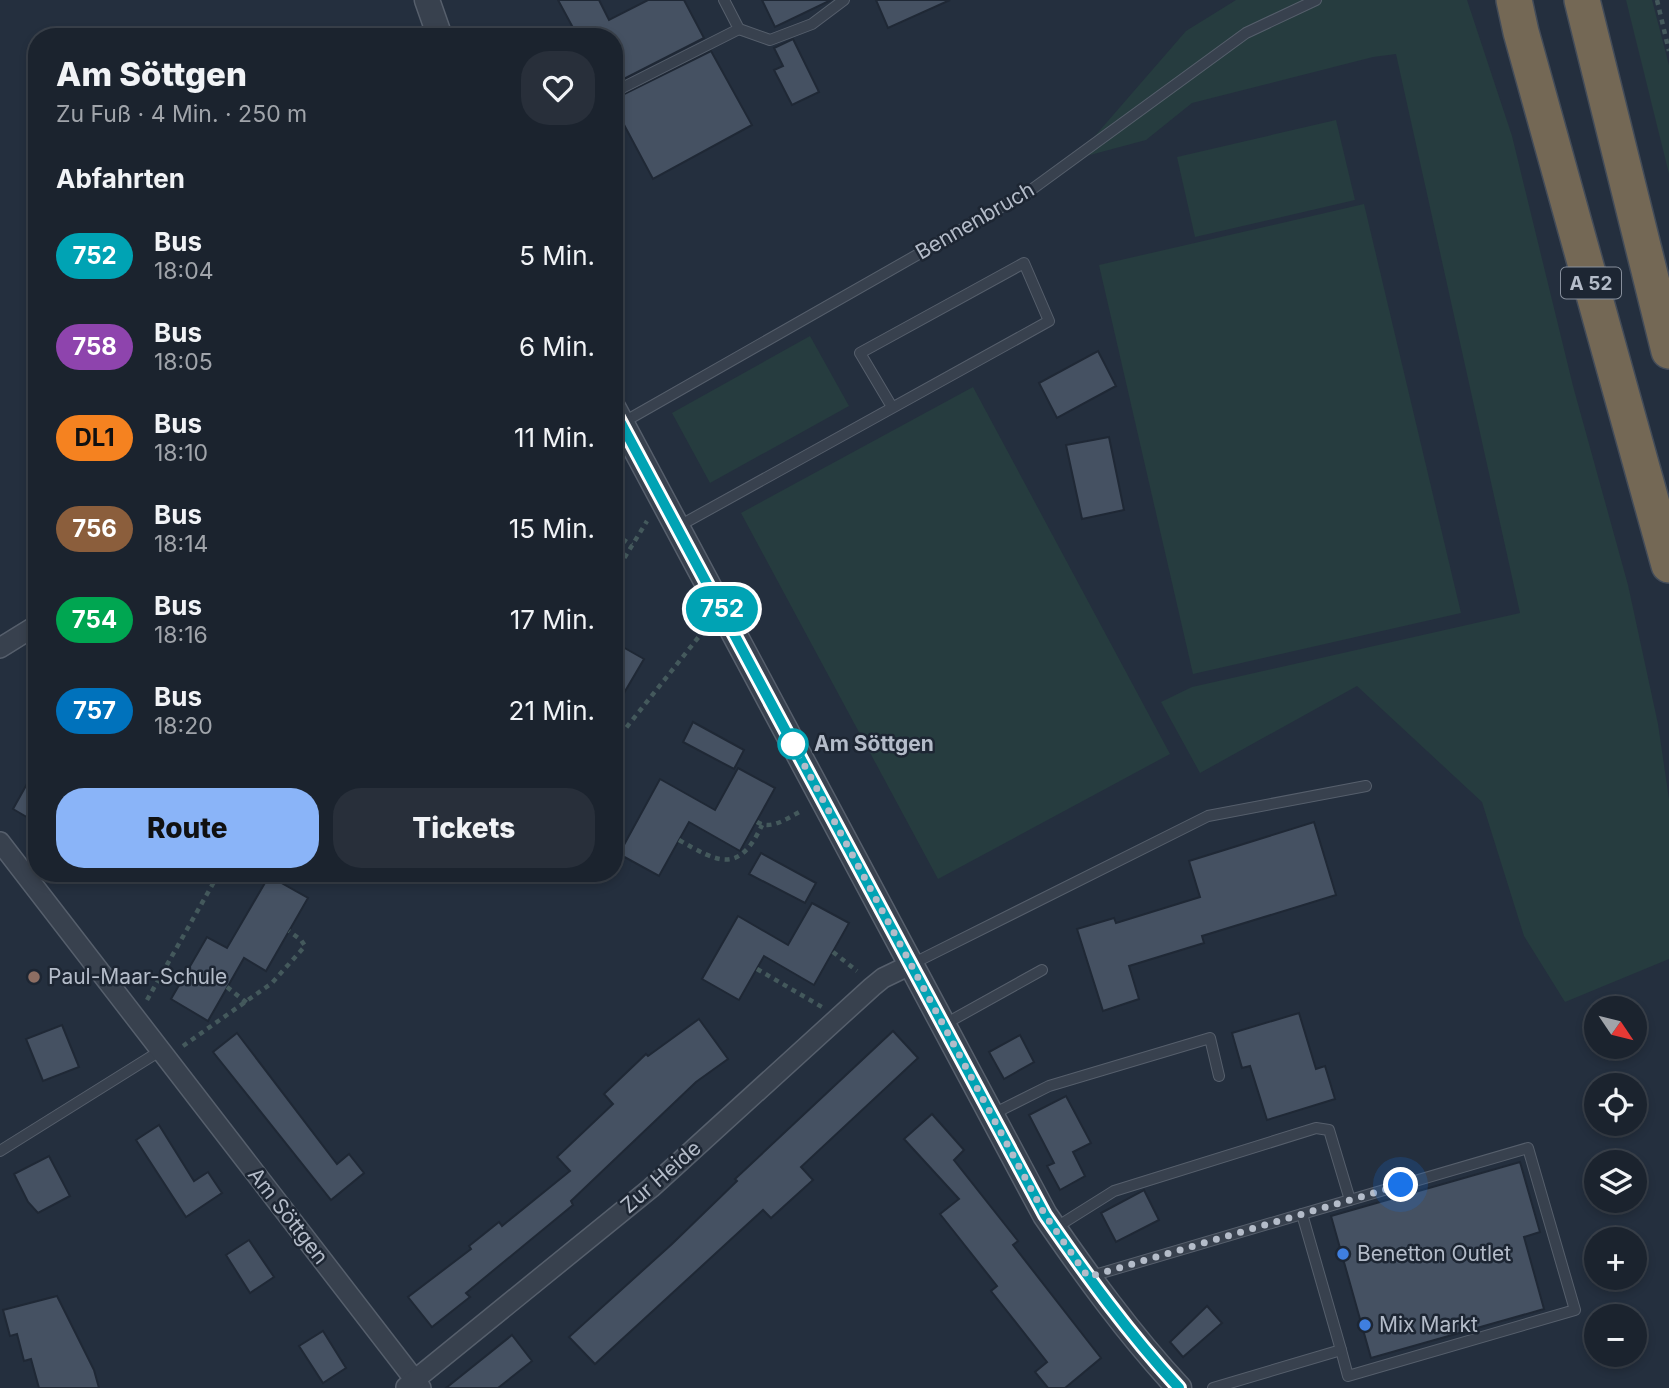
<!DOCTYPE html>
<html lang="de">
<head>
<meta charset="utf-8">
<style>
  :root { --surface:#1b232e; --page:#282f3a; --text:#f1f3f6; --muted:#a0a4aa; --line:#39404a; --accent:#8ab4f8 }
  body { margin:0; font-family:Inter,sans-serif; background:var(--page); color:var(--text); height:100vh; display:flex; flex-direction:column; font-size:26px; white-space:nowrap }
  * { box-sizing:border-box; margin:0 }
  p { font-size:23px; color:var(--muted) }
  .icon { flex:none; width:38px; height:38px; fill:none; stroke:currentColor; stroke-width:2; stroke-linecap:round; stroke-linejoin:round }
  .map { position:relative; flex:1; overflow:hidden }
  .details { position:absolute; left:28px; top:28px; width:595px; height:854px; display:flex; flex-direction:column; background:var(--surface); border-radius:28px; box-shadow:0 4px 10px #0003,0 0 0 2px var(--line) }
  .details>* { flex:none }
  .badge { padding:0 14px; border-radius:23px; font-size:24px; line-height:46px }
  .needle { width:46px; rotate:125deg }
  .buttons { position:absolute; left:1584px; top:996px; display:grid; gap:14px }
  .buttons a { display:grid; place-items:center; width:63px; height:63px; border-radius:50%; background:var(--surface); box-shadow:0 4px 10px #0003,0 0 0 2px var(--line); font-size:35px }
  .you { position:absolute; width:35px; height:35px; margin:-18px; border:5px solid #fff; border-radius:50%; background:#1a73e8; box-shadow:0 0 0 10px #1a73e833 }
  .map>.badge { position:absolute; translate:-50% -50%; box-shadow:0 0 0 4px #fff }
  h2 { padding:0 28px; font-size:26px; line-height:63px }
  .round { display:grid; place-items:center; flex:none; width:74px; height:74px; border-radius:28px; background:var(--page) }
  .summary { display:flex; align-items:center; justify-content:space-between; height:119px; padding:0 28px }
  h1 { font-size:33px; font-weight:800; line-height:52px }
  .button { display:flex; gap:14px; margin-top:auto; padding:14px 28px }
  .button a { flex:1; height:80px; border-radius:28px; background:var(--accent); color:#111; font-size:28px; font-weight:800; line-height:80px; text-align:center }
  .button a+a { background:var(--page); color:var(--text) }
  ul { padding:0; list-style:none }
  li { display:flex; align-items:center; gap:21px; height:91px; padding:0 28px }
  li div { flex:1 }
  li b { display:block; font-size:26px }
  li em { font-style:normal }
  li .badge { min-width:77px; font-weight:700; text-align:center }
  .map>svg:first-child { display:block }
  .green { fill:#263c3f }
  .building { fill:#455162; stroke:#1f2835; stroke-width:2 }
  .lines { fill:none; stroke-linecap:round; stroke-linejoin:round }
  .service-casing { stroke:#565f6c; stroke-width:12 }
  .minor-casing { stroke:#565f6c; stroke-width:22 }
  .tertiary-casing { stroke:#565f6c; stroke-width:27 }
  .motorway-casing { stroke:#434c59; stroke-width:38 }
  .path { stroke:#44595c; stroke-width:4.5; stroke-dasharray:5 5; stroke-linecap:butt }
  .service { stroke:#38414e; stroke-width:10 }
  .minor { stroke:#38414e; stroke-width:19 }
  .tertiary { stroke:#38414e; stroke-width:24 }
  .motorway { stroke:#746855; stroke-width:35 }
  .line-casing { stroke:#fff; stroke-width:16 }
  .line { stroke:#00a3b4; stroke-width:10 }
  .walk { stroke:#b4bcc9; stroke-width:7; stroke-dasharray:0 12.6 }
  .stop-dot { fill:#fff; stroke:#00a3b4; stroke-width:3.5 }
  .education-dot { fill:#8d6e63; stroke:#1d2633; stroke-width:2.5 }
  .shop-dot { fill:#3f7fe0; stroke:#1d2633; stroke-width:2.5 }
  .labels { text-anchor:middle; stroke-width:5; stroke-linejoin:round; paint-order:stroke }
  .shield { fill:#1d2633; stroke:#878f9c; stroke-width:2 }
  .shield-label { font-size:19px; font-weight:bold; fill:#b4bcc9 }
  .street-label { font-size:21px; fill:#b4bcc9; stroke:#1d2633 }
  .stop-label { font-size:21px; font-weight:bold; fill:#b4bcc9; stroke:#1d2633; text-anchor:start }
  .poi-label { font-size:21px; fill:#b4bcc9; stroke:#1d2633; text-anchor:start }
</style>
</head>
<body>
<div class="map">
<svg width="1669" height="1388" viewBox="0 0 1669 1388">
  <rect width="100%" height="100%" fill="#242f3e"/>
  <g class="green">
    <polygon points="1236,0 1467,0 1512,136 1573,386 1628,585 1658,724 1669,799 1669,959 1565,1002 1524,936 1482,802 1357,686 1200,773 1161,702 1192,687 1520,613 1396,54 1373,57 1192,103 1146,140 1075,159 1186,31"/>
    <polygon points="1626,0 1652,0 1669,65 1669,174"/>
    <polygon points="1336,120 1355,200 1195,237 1177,157"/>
    <polygon points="1364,204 1461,613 1193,674 1099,265"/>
    <polygon points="810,336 849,406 710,483 672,413"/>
    <polygon points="973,387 1170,754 938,879 741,513"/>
  </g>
  <g class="building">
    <polygon points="558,0 599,0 609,20 648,0 684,0 704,38 614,84 614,37 578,37"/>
    <polygon points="762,0 831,0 775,27"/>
    <polygon points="876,0 950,0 888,28"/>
    <polygon points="793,39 819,92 792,105 774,70 783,66 774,48"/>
    <polygon points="711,51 752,125 653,179 614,106 614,99"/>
    <polygon points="1098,351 1116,386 1057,418 1039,383"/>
    <polygon points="1109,437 1124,510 1082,519 1066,445"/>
    <polygon points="614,642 644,659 614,710"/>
    <polygon points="693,722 744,750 734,769 683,742"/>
    <polygon points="37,766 37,823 13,809"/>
    <polygon points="738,768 775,788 740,851 689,822 659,876 619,854 660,779 715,810"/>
    <polygon points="1314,822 1336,895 1202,936 1204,943 1129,966 1139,999 1103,1011 1077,929 1114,918 1116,923 1200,897 1189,861"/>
    <polygon points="761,853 816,883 805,903 749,874"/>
    <polygon points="269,876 308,898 266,971 244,958 208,1021 171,999 207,937 227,948"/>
    <polygon points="812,903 849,923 814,985 764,956 739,1000 702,979 738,916 788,945"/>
    <polygon points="1299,1013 1316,1069 1325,1066 1335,1099 1267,1120 1250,1066 1242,1068 1232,1033"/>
    <polygon points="699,1019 728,1059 696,1082 571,1201 573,1205 466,1293 470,1297 432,1327 408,1297 471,1249 469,1246 499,1222 502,1226 570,1171 557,1157 613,1104 604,1094 646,1054 648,1056"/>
    <polygon points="62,1025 79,1067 43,1081 26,1039"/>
    <polygon points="893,1031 918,1058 801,1167 813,1180 771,1218 763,1210 595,1364 569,1337 672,1244 737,1181 735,1179"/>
    <polygon points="237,1033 337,1164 349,1154 364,1173 331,1200 213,1052"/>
    <polygon points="1020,1035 1034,1062 1004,1079 989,1052"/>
    <polygon points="1066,1096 1091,1143 1073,1152 1085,1176 1060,1190 1047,1166 1054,1163 1029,1115"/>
    <polygon points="932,1114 964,1150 954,1160 1018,1241 1013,1245 1101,1358 1065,1388 1048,1388 1035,1372 1047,1362 991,1291 997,1286 940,1214 959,1199 904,1139"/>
    <polygon points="159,1125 194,1181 208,1172 222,1193 186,1217 136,1140"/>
    <polygon points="49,1156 70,1196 38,1213 28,1202 14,1174"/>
    <polygon points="1520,1162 1540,1232 1524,1237 1544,1309 1371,1358 1331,1216"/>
    <polygon points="1144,1190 1159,1220 1116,1242 1101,1213"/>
    <polygon points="249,1240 274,1277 250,1293 226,1255"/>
    <polygon points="57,1296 94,1370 99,1388 39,1388 31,1359 24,1361 17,1334 10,1336 3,1310"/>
    <polygon points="1207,1306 1222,1323 1183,1357 1170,1342"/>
    <polygon points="323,1331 346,1368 323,1383 299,1346"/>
    <polygon points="512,1335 532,1361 498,1388 446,1388"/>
  </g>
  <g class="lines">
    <defs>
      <g id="service">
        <polyline points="739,29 770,40 812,24 844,0"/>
        <polyline points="614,92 739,29 724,0"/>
        <polyline points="622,423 1031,190 1246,33 1316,0"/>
        <polyline points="679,526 1049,321 1024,263 860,353 892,407"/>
        <polyline points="912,964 1208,816 1366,786"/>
        <polyline points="945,1024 1042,970"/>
        <polyline points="993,1114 1049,1086 1210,1038 1219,1076"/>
        <polyline points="0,1151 160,1051"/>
        <polyline points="1302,1214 1528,1148 1575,1310 1348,1376 1341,1350"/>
        <polyline points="1055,1228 1114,1191 1316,1128 1329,1130 1350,1200"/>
        <polyline points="1088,1277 1302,1214 1341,1350 1213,1388"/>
      </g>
      <g id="minor">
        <polyline points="0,648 37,625"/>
        <polyline points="0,842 421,1388"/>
        <polyline points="406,1387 651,1188 872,987 883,978 912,964"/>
      </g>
      <g id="tertiary">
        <polyline points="427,0 440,37"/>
        <path d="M614,409L1045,1215C1087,1276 1129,1334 1179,1388"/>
      </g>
      <g id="motorway">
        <polyline points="1514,0 1521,32 1669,565"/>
        <polyline points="1582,0 1669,351"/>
      </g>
    </defs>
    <use href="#service" class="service-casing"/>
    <use href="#minor" class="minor-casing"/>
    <use href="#tertiary" class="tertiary-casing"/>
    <use href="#motorway" class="motorway-casing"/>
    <g class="path">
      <polyline points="1657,0 1669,51"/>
      <polyline points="614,534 632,545"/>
      <polyline points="614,575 647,521"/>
      <polyline points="614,743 705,629"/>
      <path d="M757,822C772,831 789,817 803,810"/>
      <path d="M679,840C719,863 739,874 762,825"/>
      <polyline points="833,952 857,971"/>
      <polyline points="757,969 822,1007"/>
      <polyline points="227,987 247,1003"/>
      <polyline points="147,1000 219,873"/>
      <polyline points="183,1046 272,983 305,946 301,940 289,931"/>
    </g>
    <use href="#service" class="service"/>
    <use href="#minor" class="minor"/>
    <use href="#tertiary" class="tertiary"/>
    <use href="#motorway" class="motorway"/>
  </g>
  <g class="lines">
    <defs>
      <path id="line" d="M614,410L1045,1215C1087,1276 1129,1334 1179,1388"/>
    </defs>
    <use href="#line" class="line-casing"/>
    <use href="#line" class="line"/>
    <polyline class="walk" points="793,744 1045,1215 1088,1277 1401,1185"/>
  </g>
  <circle class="stop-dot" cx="793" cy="744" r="14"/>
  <circle class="education-dot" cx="34" cy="977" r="7"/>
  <g class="shop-dot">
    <circle cx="1343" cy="1254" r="7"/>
    <circle cx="1365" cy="1325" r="7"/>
  </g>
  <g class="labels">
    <rect class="shield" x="1561" y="267.5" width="60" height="31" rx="5"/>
    <g class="shield-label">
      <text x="1591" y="290">A 52</text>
    </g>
    <g class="street-label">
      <text transform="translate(975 221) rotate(-30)" y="7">Bennenbruch</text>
      <text transform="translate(661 1177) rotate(-41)" y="7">Zur Heide</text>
      <text transform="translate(288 1216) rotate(52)" y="7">Am Söttgen</text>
    </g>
    <g class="stop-label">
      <text x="814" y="751">Am Söttgen</text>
    </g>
    <g class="poi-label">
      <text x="48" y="984">Paul-Maar-Schule</text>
      <text x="1357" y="1261">Benetton Outlet</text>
      <text x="1379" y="1332">Mix Markt</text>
    </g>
  </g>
</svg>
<div class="buttons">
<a><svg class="needle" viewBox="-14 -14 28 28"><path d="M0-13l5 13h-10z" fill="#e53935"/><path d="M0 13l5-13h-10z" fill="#a0a4aa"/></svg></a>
<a><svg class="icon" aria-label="locate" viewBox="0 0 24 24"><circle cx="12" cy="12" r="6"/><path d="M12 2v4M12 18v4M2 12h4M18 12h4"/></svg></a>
<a><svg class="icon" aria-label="layers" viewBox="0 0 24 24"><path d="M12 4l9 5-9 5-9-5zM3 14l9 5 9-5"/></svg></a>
<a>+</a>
<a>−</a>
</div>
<div class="you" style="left:1401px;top:1185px"></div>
<b class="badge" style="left:722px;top:609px;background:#00a3b4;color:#fff">752</b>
<section class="details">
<div class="summary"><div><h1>Am Söttgen</h1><p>Zu Fuß · 4 Min. · 250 m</p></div><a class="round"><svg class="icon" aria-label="heart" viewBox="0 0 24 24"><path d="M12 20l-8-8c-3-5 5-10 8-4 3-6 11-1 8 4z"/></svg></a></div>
<h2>Abfahrten</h2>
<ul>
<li><span class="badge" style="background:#00a3b4;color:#fff">752</span><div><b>Bus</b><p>18:04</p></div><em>5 Min.</em></li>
<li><span class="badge" style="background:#8e44ad;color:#fff">758</span><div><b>Bus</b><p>18:05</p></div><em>6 Min.</em></li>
<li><span class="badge" style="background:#f58220;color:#111">DL1</span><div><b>Bus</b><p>18:10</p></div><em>11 Min.</em></li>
<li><span class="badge" style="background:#8b5e3c;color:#fff">756</span><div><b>Bus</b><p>18:14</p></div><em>15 Min.</em></li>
<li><span class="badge" style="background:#00a651;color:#fff">754</span><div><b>Bus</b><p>18:16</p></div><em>17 Min.</em></li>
<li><span class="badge" style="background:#0072bc;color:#fff">757</span><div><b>Bus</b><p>18:20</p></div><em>21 Min.</em></li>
</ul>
<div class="button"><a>Route</a><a>Tickets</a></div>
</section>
</div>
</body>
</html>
